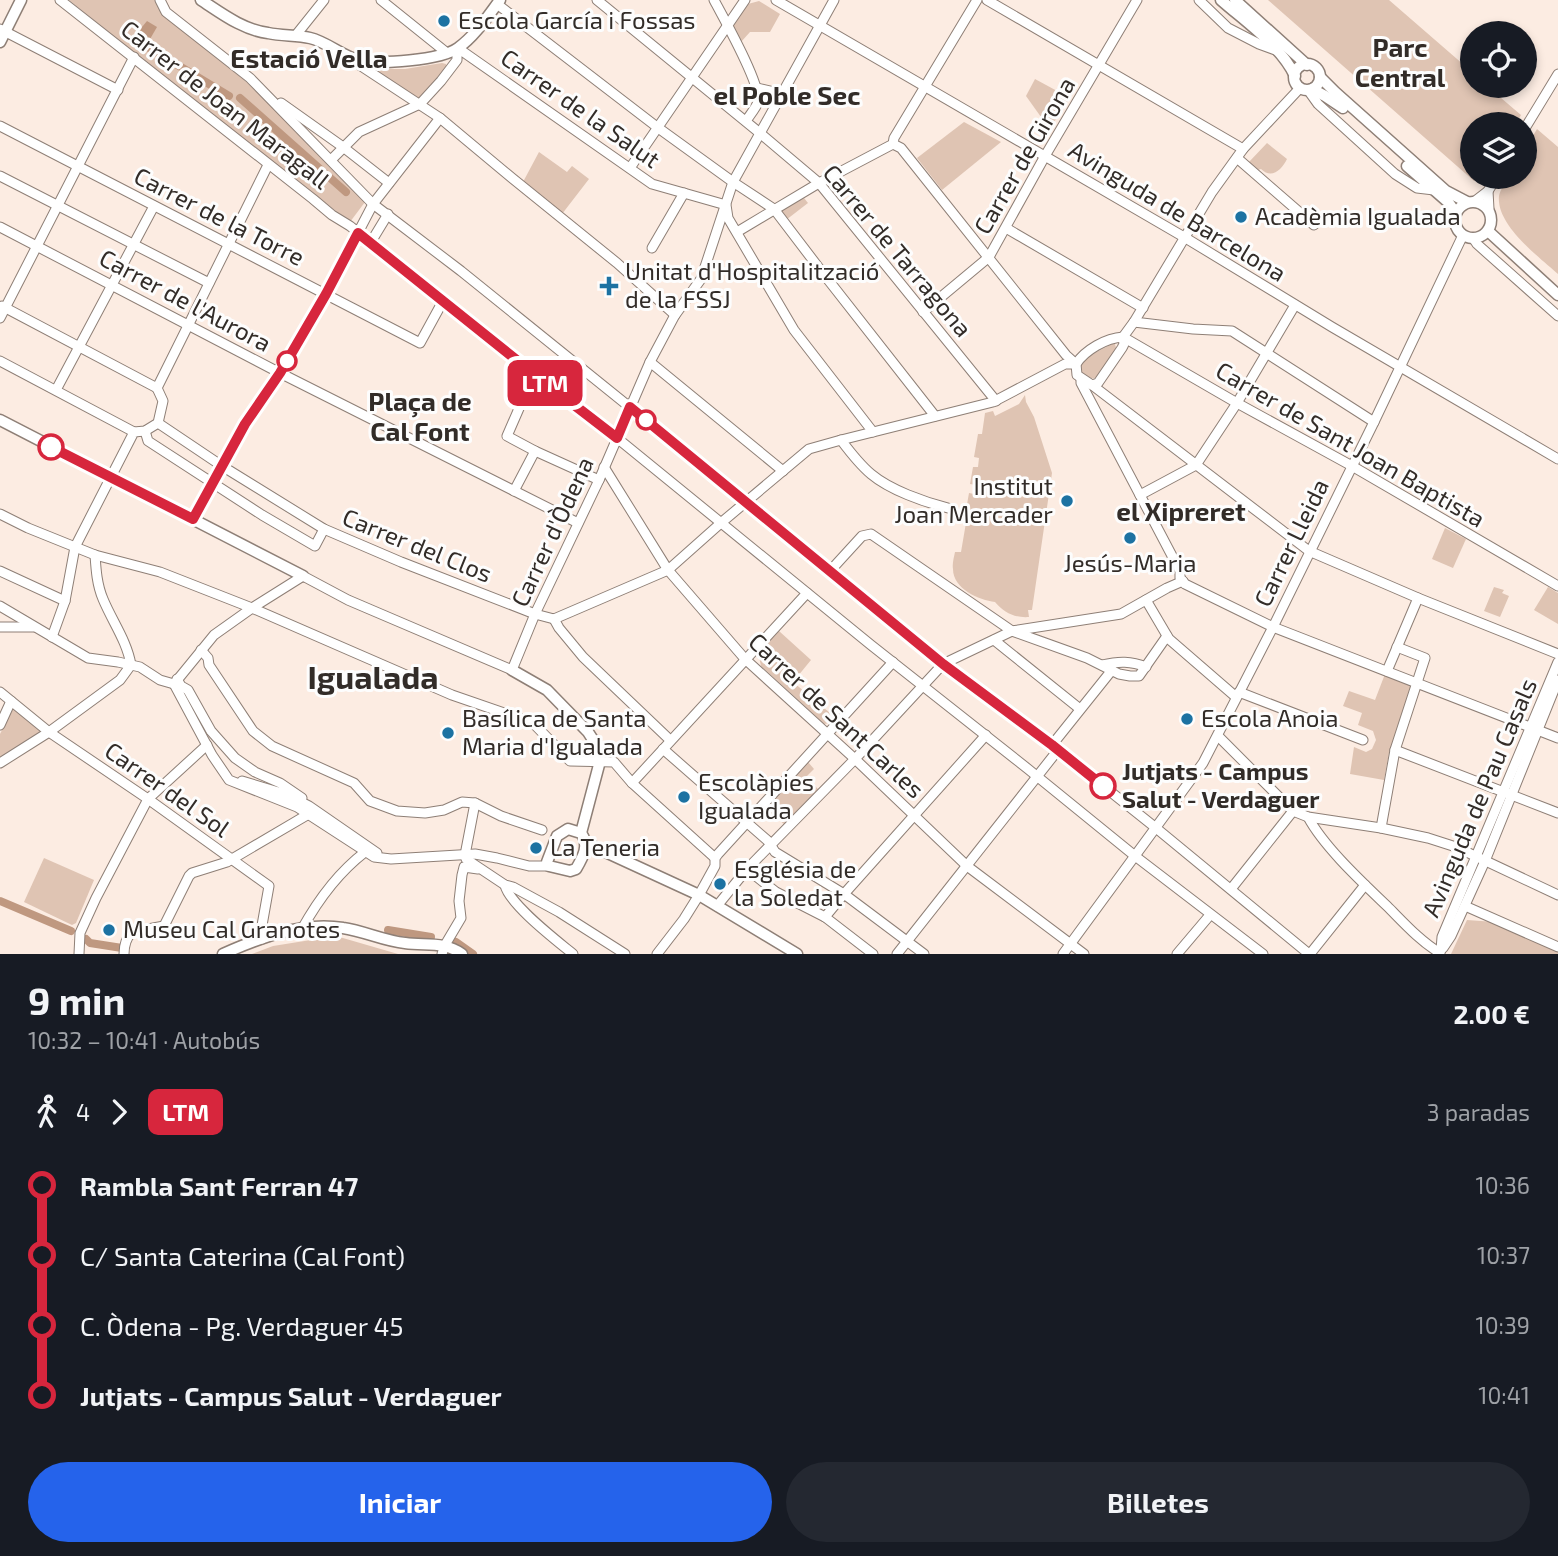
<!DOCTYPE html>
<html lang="es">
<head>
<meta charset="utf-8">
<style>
  :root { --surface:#171b24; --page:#242831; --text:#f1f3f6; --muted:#9ea1a6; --accent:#2563eb }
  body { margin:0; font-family:"Exo 2",sans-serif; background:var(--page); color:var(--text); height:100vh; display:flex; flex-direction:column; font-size:26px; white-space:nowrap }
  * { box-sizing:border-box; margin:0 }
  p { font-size:23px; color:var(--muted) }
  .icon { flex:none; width:38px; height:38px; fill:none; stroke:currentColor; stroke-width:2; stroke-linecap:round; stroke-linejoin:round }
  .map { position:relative; height:954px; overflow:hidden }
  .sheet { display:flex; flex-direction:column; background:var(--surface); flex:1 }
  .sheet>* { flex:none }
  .badge { padding:0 14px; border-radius:10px; font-size:24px; line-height:46px }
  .controls { position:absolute; left:1460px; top:21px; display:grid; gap:14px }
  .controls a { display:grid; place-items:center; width:77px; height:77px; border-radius:50%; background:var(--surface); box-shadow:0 4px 10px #0003; font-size:35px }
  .map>.badge { position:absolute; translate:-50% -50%; box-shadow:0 0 0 4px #fff }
  .legs { display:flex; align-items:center; gap:10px; height:77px; padding:0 28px; font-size:23px }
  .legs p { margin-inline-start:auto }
  .overview { display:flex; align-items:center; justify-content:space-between; height:119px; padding:0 28px }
  h1 { font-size:38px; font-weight:700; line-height:52px }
  .button { display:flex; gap:14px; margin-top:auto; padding:14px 28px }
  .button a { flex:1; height:80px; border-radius:42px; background:var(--accent); color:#fff; font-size:28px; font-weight:700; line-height:80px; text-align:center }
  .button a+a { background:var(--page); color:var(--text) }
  ul { padding:0 28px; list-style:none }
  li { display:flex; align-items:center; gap:24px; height:70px; font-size:26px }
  li i { display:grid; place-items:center; width:10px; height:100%; margin:0 9px; background:currentColor }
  li i::after { content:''; width:18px; height:18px; margin:-9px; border:5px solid; border-radius:50%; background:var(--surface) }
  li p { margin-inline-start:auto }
  li:first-child i { background:linear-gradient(#0000 50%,currentColor 0) }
  li:last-child i { background:linear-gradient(currentColor 50%,#0000 0) }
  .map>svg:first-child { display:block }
  .green { fill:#dfc4b3 }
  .water { fill:#bf9880 }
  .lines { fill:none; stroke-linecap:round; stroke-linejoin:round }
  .canal { stroke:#bf9880; stroke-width:8 }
  .minor-casing { stroke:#8e7f76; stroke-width:11 }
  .tertiary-casing { stroke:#8e7f76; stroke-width:13 }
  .minor { stroke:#fff; stroke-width:9 }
  .tertiary { stroke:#fff; stroke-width:10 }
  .line-1-casing { stroke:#fff; stroke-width:16 }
  .line-1 { stroke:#d7263d; stroke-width:10 }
  .poi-dot { fill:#1c72a2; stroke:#fdfdfd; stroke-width:2.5 }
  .stop-1-dot { fill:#fff; stroke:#d7263d; stroke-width:3.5 }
  .labels { text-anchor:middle; stroke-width:6; stroke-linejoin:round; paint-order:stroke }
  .poi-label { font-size:24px; fill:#322c28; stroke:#fdfdfd; text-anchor:start }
  .street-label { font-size:24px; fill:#322c28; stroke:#fdfdfd }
  .stop-label { font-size:24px; font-weight:bold; fill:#322c28; stroke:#fdfdfd; text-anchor:start }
  .neighbourhood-label { font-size:26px; font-weight:bold; fill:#322c28; stroke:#fdfdfd }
  .district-label { font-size:32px; font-weight:bold; fill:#322c28; stroke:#fdfdfd }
</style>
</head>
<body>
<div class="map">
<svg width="1558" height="954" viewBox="0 0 1558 954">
  <rect width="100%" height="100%" fill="#fcece2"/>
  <g class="green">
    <polygon points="69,0 155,0 162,14 254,88 365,202 350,222 196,103"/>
    <polygon points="1268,0 1389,0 1472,72 1472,86 1487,86 1521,115 1516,124 1472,124 1472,177 1478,177 1474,181"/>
    <polygon points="759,1 780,14 770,32 750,32 741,42 733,26 748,4"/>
    <polygon points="442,63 446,64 446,70 419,98 373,71 374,69 405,69"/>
    <polygon points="1035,79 1070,98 1054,122 1041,117 1026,96"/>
    <polygon points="964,122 1001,142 942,190 917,158"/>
    <path d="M1537,129L1558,147V274C1539,257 1496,225 1499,196C1500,189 1506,183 1509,177H1524V151Z"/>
    <path d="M1267,143L1287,159C1282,169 1272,180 1261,169L1258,170L1249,162Z"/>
    <polygon points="539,152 567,172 572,166 589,179 562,214 523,182"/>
    <polygon points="804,198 808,203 786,220 780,211"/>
    <polygon points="1112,344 1115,344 1116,348 1101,373 1095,378 1091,378 1082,373 1080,366 1085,358"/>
    <path d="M1025,395L1026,402L1034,417L1052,473L1032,610H1028L1029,617C1015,618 1004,613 995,602C979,600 953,589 953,569C952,564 954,557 955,552H961L968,511L966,510L969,493L974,494L976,485L970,484L973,467H978L979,458L974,457L978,434H982L985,413L993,411L995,416L1019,404Z"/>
    <polygon points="1445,528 1466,539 1453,568 1432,559"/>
    <polygon points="1494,587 1504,590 1502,593 1509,596 1500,617 1484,611"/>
    <polygon points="1548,587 1558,593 1558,624 1534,610"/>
    <polygon points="779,631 811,660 793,682 836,718 831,723 824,724 761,666 758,652"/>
    <polygon points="1385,674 1411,685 1389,753 1384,780 1350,774 1354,747 1366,752 1372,749 1376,740 1373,731 1358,725 1362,713 1343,706 1349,691 1375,700"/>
    <polygon points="13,709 44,730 0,759 0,734"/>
    <polygon points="808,762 814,769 806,777 819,790 785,825 765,808"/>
    <polygon points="44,858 94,880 76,923 72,925 24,902"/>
    <polygon points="1467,920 1495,922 1558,951 1558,954 1451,954"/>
    <polygon points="336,936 398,954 252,954 273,946"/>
  </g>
  <polygon class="water" points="147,21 157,27 146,46 132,39"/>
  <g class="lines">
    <g class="canal">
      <polyline points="146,46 229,96"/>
      <polyline points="240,98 346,192"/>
      <polyline points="0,901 71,931"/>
      <polyline points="388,930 431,937"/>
      <polyline points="86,939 90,943 122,948"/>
      <polyline points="456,942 473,954"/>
    </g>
    <defs>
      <g id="minor">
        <polyline points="60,0 313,199 332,215 350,226 534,374 617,438 871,645 1028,769 1135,856 1263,954"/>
        <polyline points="160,0 166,12 250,78 373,204 461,271 642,417 943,664 1052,745 1156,828 1309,954"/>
        <polyline points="381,0 447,53"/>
        <polyline points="597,0 761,134 819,183 996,401"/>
        <path d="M714,0C723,17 762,86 758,102C756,108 749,116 746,121"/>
        <polyline points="776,0 1184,237 1332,327 1558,459"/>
        <polyline points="987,0 1243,149"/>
        <polyline points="1199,0 1228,28 1259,44 1278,51"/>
        <polyline points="497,4 657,127 733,182 774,209 822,272 935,416"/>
        <polyline points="0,29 118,90"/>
        <polyline points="296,35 324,0"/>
        <polyline points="355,60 361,66 440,118 512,178 617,263 675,315"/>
        <polyline points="757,88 783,94"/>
        <polyline points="1308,90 1318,104 1395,174 1417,188 1434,190"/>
        <polyline points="281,103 343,147 389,183"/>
        <polyline points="0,126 420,343 443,301"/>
        <polyline points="1524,130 1558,74"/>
        <polyline points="893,144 901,148 1066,355 1076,364"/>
        <polyline points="1237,158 1314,225"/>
        <polyline points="331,160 359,132 420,104 441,81 457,60 457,49 462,51 652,184 726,205 728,218 794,330 873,432"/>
        <polyline points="630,168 745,0"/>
        <polyline points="0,176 209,283"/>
        <polyline points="1488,191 1489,209"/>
        <polyline points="1475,201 1488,191 1497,177"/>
        <polyline points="0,227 280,373 578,523"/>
        <polyline points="1006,228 1143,308"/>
        <polyline points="737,232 819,183 893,144 894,138 977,0"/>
        <polyline points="1473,238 1477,244 1558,316"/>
        <polyline points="371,242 388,214"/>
        <polyline points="652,248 684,193"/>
        <polyline points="2,306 157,388"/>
        <polyline points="923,312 989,257 1045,156 1137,0"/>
        <polyline points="0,318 134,57"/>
        <polyline points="1134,322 1193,329 1232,331 1374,422"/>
        <path d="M1123,337C1106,338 1085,350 1076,364L1077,375L1092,385L1309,551L1418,598L1558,654"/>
        <polyline points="1123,337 1237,403 1352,466 1558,586"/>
        <polyline points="1123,337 1134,322 1212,192 1243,149 1300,88"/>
        <polyline points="0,361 134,432"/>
        <polyline points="650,362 783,471"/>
        <polyline points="534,374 507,436 535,451 599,480"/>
        <polyline points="1081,379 1081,383 1180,571 1180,578 1185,584 1273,627 1558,738"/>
        <polyline points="1092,385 1098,383 1122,348 1124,344 1123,337"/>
        <polyline points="56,390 154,206"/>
        <polyline points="158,423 222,466 324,529 401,562 535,614 554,619"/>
        <polyline points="145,431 148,441 262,515 315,546 324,529"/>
        <path d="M841,440C850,452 859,464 871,474C890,490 924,502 948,508"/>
        <polyline points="604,467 668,570 745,659 855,759 967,866 1084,954"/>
        <polyline points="514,491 535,451"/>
        <polyline points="1140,495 1196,465 1237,403 1295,305"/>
        <polyline points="0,514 28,528 95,555 160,572 252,608 452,695 533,723 570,761 614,762 632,783 715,858"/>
        <polyline points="193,519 245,424 280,373 326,294 373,204 440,118"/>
        <polyline points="0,571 65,601"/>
        <polyline points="830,571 862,536 871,534 1012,631 1087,658 1119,674 1130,676 1139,676 1167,636"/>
        <polyline points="1146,600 1169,639 1236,697"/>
        <polyline points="0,606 88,658 118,662 140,667 160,680 174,684"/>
        <polyline points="554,619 668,570 722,522 809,449 841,440 993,402 1065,364 1076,364"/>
        <polyline points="554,619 559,628 583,657 670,740"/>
        <polyline points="0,627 33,627"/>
        <polyline points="52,637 65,601 75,547 134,432 145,431 158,423 163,401 157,388 268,165"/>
        <polyline points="994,640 1080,709"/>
        <polyline points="201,650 208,658 209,665 253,731 272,746 354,783 370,801 397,811 425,813 444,810 462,802 475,803 501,816 542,830"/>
        <path d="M1102,665C1119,661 1131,661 1146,667"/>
        <polyline points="1387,671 1418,598"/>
        <polyline points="177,679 181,686 188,690 211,731 235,758 255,772 280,783 302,798"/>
        <polyline points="174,684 214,635 252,608 303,576 348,600 512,670 535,614 599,480 650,362 675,315 701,279 733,182 834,0"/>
        <polyline points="174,684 212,755 229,780 297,807 374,857 391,859 475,854 497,858 529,866 549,866"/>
        <polyline points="0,692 49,732 148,799 269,886 261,931 262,939"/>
        <polyline points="1239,692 1363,740"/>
        <polyline points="0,725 11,701"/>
        <polyline points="1218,736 1293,811 1308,817 1381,828 1428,838 1456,847 1558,895"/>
        <polyline points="1052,745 1112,670"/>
        <polyline points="663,749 768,841 775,852 844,894 924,954"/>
        <polyline points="1395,750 1558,813"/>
        <path d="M0,763L49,732L120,680L131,665C127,641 112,621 103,599C97,585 96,570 95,555"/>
        <polyline points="242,781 285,794 309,806 377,853"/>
        <polyline points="632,783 807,593"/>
        <polyline points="475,803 465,855 466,859 505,885 513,887 559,912 625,954"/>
        <path d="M1308,817C1324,847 1362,882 1387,906C1404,923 1420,941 1440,953"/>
        <polyline points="1381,828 1395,750 1425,658 1397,647"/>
        <polyline points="747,869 776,892 825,917 873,954"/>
        <path d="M505,885C509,904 556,940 573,954"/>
        <polyline points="1231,889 1293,811"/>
        <polyline points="717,906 747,869 855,759 943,664 1012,631 1121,614 1167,588 1183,581"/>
        <polyline points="1465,906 1558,947"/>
        <polyline points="825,917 844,894 986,735"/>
        <path d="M302,929C318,900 339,872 365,852"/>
        <polyline points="1443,948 1451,936 1485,861 1558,680"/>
        <polyline points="1441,950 1442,937 1558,662"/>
        <polyline points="79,954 80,933 96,898 148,799 207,745"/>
        <path d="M124,954C124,946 126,938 132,932L164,926L189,876L192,873L227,862L307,815"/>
        <polyline points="442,954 445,945 461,918 459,901 462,875 464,867 478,869"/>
        <polyline points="657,954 684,919 699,895 715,866 715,858 718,854 893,662"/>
        <polyline points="897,954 1058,750"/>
        <polyline points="1063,954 1203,763 1273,627 1374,422 1463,235"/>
        <polyline points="1177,954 1210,915"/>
        <polyline points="1310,954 1365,885"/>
      </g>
      <g id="tertiary">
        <path d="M201,0C221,13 243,30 268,33C282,36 296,35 310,38C327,42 342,56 358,60C379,65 441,60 458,48C475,36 488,16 500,0"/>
        <path d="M1221,0C1246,22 1281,46 1295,76"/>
        <polyline points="1235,0 1307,65"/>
        <polyline points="0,42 21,0"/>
        <circle cx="1307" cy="77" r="13"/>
        <polyline points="1320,77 1335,92 1446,191 1467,202"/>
        <polyline points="1312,89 1325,96 1343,108"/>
        <polyline points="1407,166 1448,202 1456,213"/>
        <circle cx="1473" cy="220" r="18"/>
        <polyline points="1488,231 1558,295"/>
        <polyline points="0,420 303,576"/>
        <polyline points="512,670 547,690 588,732 599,749 600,761 581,833"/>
        <path d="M568,829L581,833C590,845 583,857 576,869L570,871L549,866L547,862L557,836Z"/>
        <polyline points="586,843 699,895 797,954"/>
        <path d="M223,954C259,938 303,921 343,928C364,931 384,941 405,943C426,946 444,941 462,954"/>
      </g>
    </defs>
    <use href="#minor" class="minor-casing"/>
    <use href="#tertiary" class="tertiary-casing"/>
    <use href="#minor" class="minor"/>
    <use href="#tertiary" class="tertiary"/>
  </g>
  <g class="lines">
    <defs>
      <polyline id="line-1" points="51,447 193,519 245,424 280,373 326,294 358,233 534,374 617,438 630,407 943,664 1052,745 1103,786"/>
    </defs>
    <use href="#line-1" class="line-1-casing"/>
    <use href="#line-1" class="line-1"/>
  </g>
  <g class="poi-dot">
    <circle cx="444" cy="21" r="7"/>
    <circle cx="1241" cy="217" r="7"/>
    <path d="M605.5 275.5h7v7h7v7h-7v7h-7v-7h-7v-7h7z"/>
    <circle cx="1067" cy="501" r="7"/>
    <circle cx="1130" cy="538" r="7"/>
    <circle cx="1187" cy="719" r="7"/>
    <circle cx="448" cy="733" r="7"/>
    <circle cx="684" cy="797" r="7"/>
    <circle cx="536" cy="848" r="7"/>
    <circle cx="720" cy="884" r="7"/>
    <circle cx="109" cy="930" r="7"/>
  </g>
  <g class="stop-1-dot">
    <circle cx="287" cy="361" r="9"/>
    <circle cx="646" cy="420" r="9"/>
    <circle cx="51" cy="447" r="12"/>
    <circle cx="1103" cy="786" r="12"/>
  </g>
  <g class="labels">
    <g class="poi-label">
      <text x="458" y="29">Escola García i Fossas</text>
      <text x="1255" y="225">Acadèmia Igualada</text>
      <text x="625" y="280">Unitat d'Hospitalització<tspan x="625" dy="28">de la FSSJ</tspan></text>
      <text x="1053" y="495" text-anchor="end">Institut<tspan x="1053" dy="28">Joan Mercader</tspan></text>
      <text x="1130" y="572" text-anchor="middle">Jesús-Maria</text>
      <text x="462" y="727">Basílica de Santa<tspan x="462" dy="28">Maria d'Igualada</tspan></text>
      <text x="1201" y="727">Escola Anoia</text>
      <text x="698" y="791">Escolàpies<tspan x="698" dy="28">Igualada</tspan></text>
      <text x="550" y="856">La Teneria</text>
      <text x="734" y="878">Església de<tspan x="734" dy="28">la Soledat</tspan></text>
      <text x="123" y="938">Museu Cal Granotes</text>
    </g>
    <g class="street-label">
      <text transform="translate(225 105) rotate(38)" y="8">Carrer de Joan Maragall</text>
      <text transform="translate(580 109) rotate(35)" y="8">Carrer de la Salut</text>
      <text transform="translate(1025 156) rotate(-60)" y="8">Carrer de Girona</text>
      <text transform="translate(1177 212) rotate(31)" y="8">Avinguda de Barcelona</text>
      <text transform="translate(219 217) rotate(27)" y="8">Carrer de la Torre</text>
      <text transform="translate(897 251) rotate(50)" y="8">Carrer de Tarragona</text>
      <text transform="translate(185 301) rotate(28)" y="8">Carrer de l'Aurora</text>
      <text transform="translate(1350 445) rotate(30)" y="8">Carrer de Sant Joan Baptista</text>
      <text transform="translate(553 532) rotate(-65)" y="8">Carrer d'Òdena</text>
      <text transform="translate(1292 543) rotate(-64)" y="8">Carrer Lleida</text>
      <text transform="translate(417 546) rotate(22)" y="8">Carrer del Clos</text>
      <text transform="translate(836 716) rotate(43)" y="8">Carrer de Sant Carles</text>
      <text transform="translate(167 790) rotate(35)" y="8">Carrer del Sol</text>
      <text transform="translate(1480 798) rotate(-67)" y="8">Avinguda de Pau Casals</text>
    </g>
    <g class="stop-label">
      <text x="1122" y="780">Jutjats - Campus<tspan x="1122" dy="28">Salut - Verdaguer</tspan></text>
    </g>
    <g class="neighbourhood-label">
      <text x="1400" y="57">Parc<tspan x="1400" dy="30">Central</tspan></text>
      <text x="309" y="68">Estació Vella</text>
      <text x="787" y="105">el Poble Sec</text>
      <text x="420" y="411">Plaça de<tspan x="420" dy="30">Cal Font</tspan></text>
      <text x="1181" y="521">el Xipreret</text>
    </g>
    <g class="district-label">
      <text x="373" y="689">Igualada</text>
    </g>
  </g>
</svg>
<div class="controls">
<a><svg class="icon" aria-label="locate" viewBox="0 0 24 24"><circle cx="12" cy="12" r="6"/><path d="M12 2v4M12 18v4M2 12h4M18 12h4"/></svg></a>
<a><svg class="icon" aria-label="layers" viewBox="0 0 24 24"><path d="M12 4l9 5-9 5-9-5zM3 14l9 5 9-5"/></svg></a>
</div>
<b class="badge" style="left:545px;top:383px;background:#d7263d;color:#fff">LTM</b>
</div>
<section class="sheet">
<div class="overview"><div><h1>9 min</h1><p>10:32 – 10:41 · Autobús</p></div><b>2.00 €</b></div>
<div class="legs"><svg class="icon" aria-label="walk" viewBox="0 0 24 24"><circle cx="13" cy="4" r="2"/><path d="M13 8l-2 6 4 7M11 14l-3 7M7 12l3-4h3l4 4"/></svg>4<svg class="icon" aria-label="forward" viewBox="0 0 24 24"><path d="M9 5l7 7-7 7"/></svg><b class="badge" style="background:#d7263d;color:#fff">LTM</b><p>3 paradas</p></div>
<ul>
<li><i style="color:#d7263d"></i><b>Rambla Sant Ferran 47</b><p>10:36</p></li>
<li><i style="color:#d7263d"></i><span>C/ Santa Caterina (Cal Font)</span><p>10:37</p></li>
<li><i style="color:#d7263d"></i><span>C. Òdena - Pg. Verdaguer 45</span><p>10:39</p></li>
<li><i style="color:#d7263d"></i><b>Jutjats - Campus Salut - Verdaguer</b><p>10:41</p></li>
</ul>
<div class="button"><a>Iniciar</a><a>Billetes</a></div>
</section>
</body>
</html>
